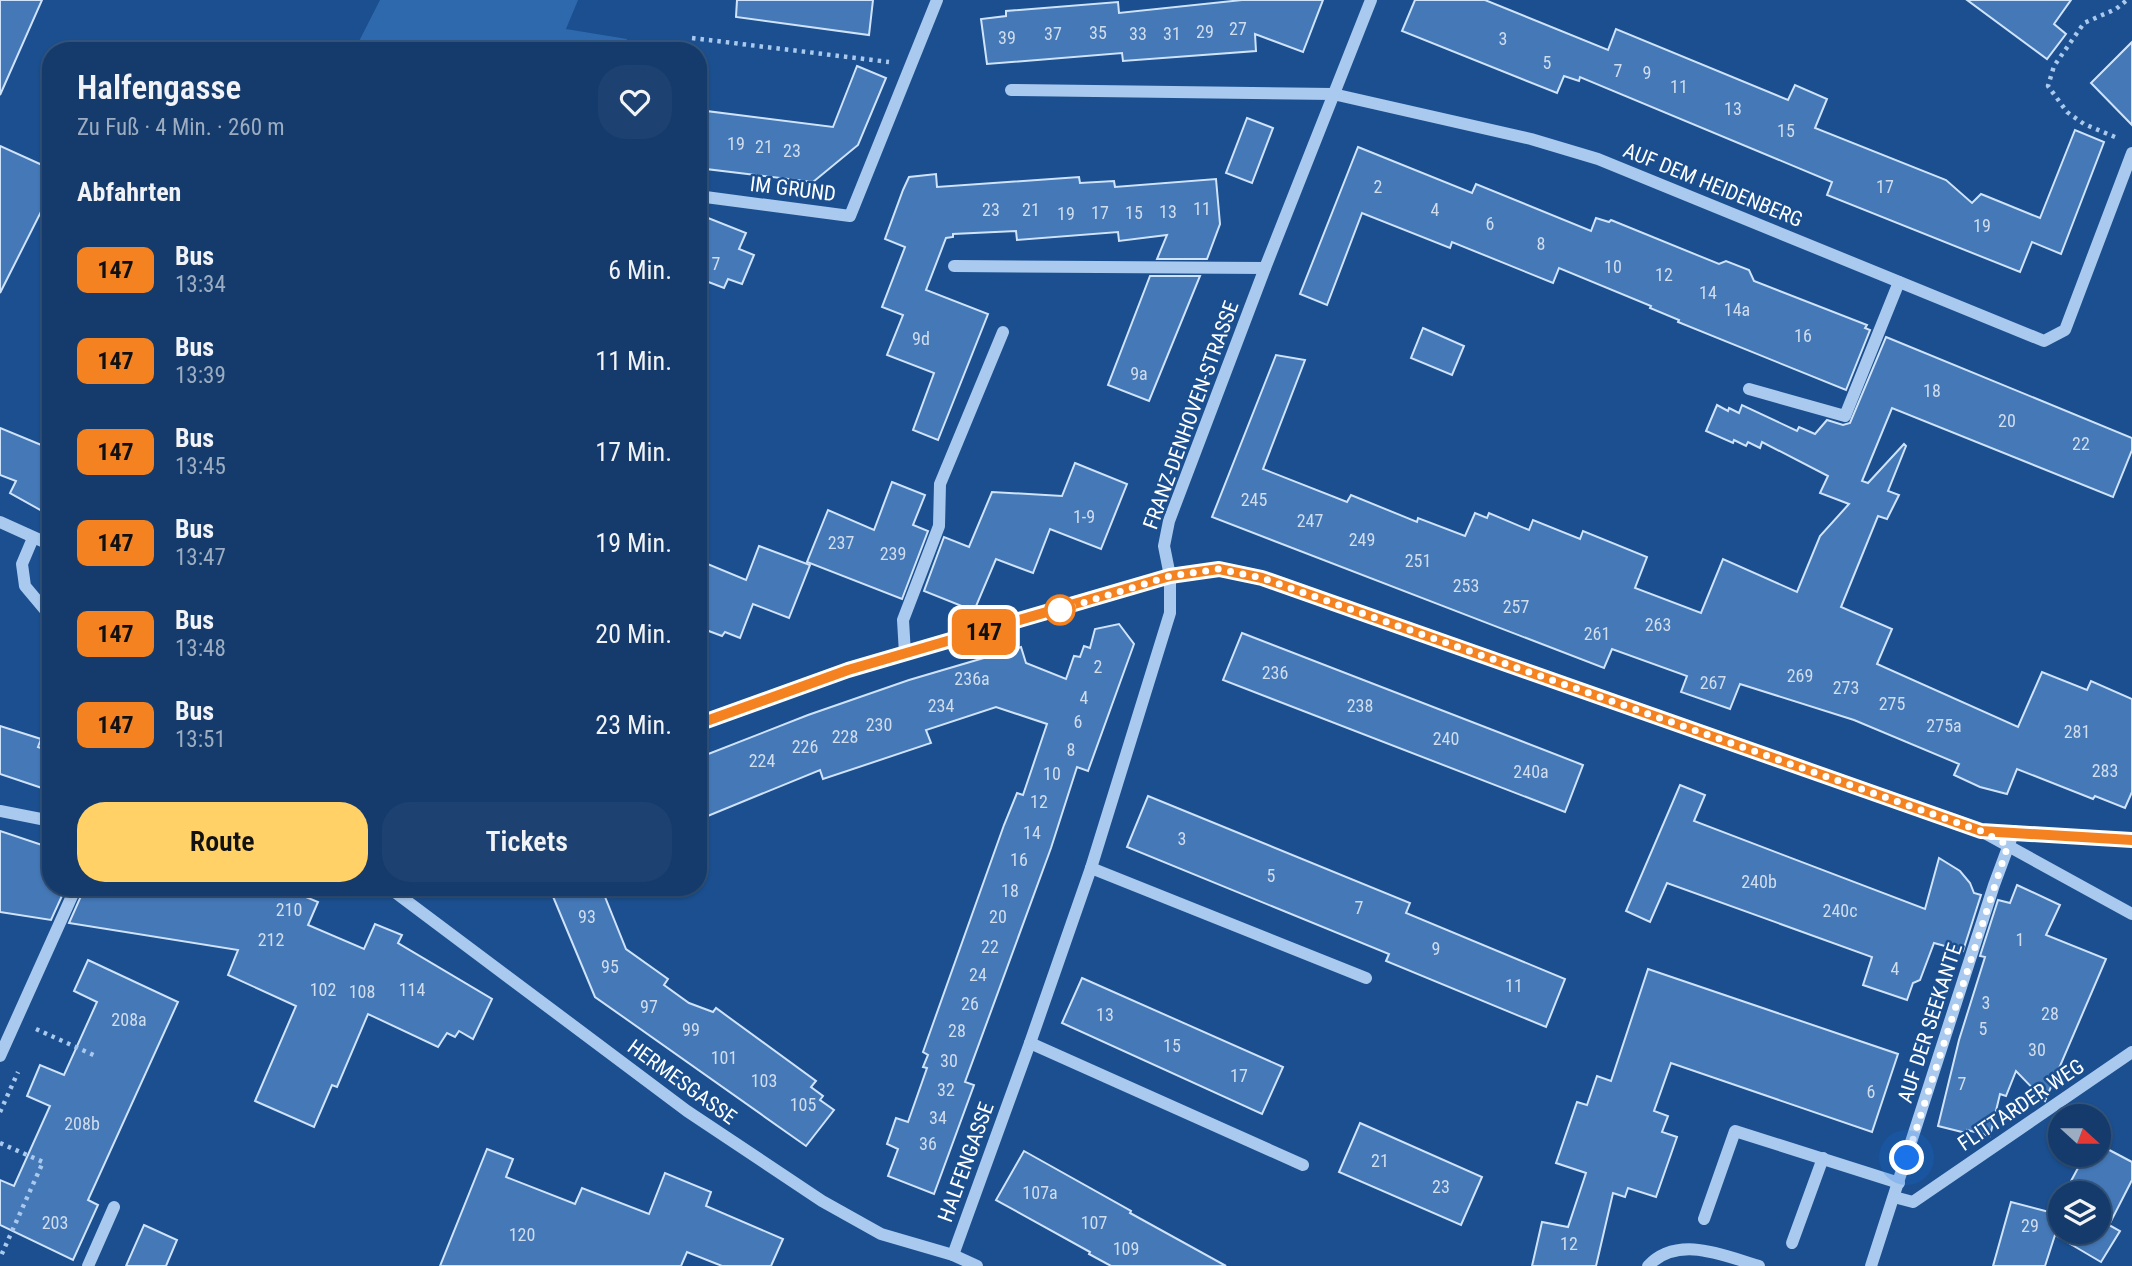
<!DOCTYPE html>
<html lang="de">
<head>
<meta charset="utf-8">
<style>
  :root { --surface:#143b6b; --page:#1d4271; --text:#f1f3f6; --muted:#9dadc1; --line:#33557e; --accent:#ffd166 }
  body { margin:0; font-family:"Roboto Condensed",sans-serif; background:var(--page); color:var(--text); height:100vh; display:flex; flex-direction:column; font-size:26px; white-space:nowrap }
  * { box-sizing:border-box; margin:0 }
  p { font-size:23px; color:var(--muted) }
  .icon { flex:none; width:38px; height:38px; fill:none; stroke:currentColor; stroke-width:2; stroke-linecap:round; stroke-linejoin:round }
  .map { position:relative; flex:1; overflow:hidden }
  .sheet { position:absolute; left:42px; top:42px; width:665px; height:854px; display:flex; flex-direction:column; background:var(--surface); border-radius:28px; box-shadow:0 2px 5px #0004,0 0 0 2px var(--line) }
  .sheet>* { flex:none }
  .badge { padding:0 14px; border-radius:10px; font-size:24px; line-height:46px }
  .needle { width:46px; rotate:111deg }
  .fabs { position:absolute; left:2048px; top:1104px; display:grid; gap:14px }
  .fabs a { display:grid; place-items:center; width:63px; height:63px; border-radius:50%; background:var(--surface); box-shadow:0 2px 5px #0004,0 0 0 2px var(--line); font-size:35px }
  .you { position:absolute; width:35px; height:35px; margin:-18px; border:5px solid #fff; border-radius:50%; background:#1a73e8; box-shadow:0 0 0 10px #1a73e833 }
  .map>.badge { position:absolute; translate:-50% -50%; box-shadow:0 0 0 4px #fff }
  h2 { padding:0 35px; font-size:26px; line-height:63px }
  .round { display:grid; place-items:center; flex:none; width:74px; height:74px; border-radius:28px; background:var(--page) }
  .head { display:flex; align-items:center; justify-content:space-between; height:119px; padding:0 35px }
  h1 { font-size:33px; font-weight:600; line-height:52px }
  .button { display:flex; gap:14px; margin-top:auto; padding:14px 35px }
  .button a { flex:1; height:80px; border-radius:28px; background:var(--accent); color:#111; font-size:28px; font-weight:600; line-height:80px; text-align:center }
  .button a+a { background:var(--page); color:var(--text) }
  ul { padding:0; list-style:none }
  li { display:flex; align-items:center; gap:21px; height:91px; padding:0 35px }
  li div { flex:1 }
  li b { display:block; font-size:26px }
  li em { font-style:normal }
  li .badge { min-width:77px; font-weight:700; text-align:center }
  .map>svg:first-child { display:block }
  .green { fill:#2e69ad }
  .building { fill:#4478b7; stroke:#cfe3fa; stroke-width:2 }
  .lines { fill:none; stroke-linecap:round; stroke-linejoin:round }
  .path { stroke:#a9c9ee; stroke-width:4.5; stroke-dasharray:3.5 5; stroke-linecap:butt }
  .minor { stroke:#a9c9ee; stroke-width:12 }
  .line-casing { stroke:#fff; stroke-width:16 }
  .line { stroke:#f58220; stroke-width:10 }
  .walk { stroke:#fff; stroke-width:7; stroke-dasharray:0 12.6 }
  .stop-dot { fill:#fff; stroke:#f58220; stroke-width:3.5 }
  .labels { text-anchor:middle; stroke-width:5; stroke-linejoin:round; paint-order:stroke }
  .number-label { font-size:18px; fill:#d0dded }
  .street-label { font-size:21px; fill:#fff; stroke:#1b4f8f }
</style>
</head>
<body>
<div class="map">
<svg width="2132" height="1266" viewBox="0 0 2132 1266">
  <rect width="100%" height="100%" fill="#1b4f8f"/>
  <polygon class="green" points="380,0 578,0 566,29 627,39 622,51 354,51"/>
  <g class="building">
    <polygon points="0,0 42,0 0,95"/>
    <polygon points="737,0 873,0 869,35 736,17"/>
    <polygon points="1242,0 1323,0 1303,52 1255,34 1256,51 1123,61 1122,53 987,64 981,19 1006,16 1006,11 1118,2 1119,13"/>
    <polygon points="1415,0 1485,0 1608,50 1616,29 1788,100 1795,85 1827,99 1815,128 1946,180 1972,203 1981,194 2040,218 2075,130 2104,142 2061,254 2032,242 2020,272 1827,195 1832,182 1580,77 1579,81 1564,76 1557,93 1402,31"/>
    <polygon points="1967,0 2071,0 2054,24 2066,34 2047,59"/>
    <polygon points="2132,42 2132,125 2091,83"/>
    <polygon points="857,66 886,78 858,145 813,182 698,168 698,110 833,127"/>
    <polygon points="1247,118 1273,128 1252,183 1226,173"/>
    <polygon points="0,146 51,169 51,192 0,293"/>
    <polygon points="1358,147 1472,193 1476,184 1591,231 1596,218 1609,222 1611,220 1719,264 1726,261 1749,270 1754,281 1867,325 1865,328 1870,330 1846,390 1678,322 1679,320 1650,308 1651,306 1559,268 1553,283 1452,242 1450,248 1362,213 1327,305 1300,294"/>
    <polygon points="936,174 937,187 1079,177 1080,183 1114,181 1115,187 1216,179 1220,224 1207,259 1157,259 1167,235 1119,241 1118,232 1017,240 1016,231 953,234 953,237 946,238 926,290 988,314 938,440 913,430 934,373 887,355 903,315 882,307 905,247 885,239 903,190 909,177"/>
    <polygon points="698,214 746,233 739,249 754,255 742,284 728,279 724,288 698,278"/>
    <polygon points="1150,276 1200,276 1149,401 1108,385"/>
    <polygon points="1423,328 1464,346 1452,375 1411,358"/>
    <polygon points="1886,337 2132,438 2132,450 2113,497 1892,408 1862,481 1868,483 1904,444 1906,446 1888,491 1899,495 1887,519 1878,516 1841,607 1892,629 1877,664 2018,727 2042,672 2087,690 2091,681 2132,699 2132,792 2125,808 2095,796 2093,799 2017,769 2007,794 1980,787 1954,775 1959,764 1854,720 1740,684 1730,709 1681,692 1687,676 1612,649 1604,668 1212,517 1276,355 1305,360 1263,469 1347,502 1351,495 1417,522 1418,518 1465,536 1475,513 1487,518 1489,513 1529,530 1533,520 1580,539 1583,531 1647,557 1635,588 1701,613 1723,559 1797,592 1820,536 1849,504 1820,493 1828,476 1762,442 1760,448 1748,442 1746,446 1734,440 1733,443 1706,431 1717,405 1728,411 1729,408 1739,413 1742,405 1797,431 1799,427 1815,434 1827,420 1843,425 1850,423"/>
    <polygon points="0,428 51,449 51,516 10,493 16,481 0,475"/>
    <polygon points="1075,463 1127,484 1101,549 1050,529 1033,573 996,559 974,611 924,591 944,537 969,547 992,492 1062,496"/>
    <polygon points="892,482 925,495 913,525 928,531 902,599 807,562 828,510 874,530"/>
    <polygon points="759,546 810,565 789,618 753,604 740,638 725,632 722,636 698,627 698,560 746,580"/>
    <polygon points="1119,624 1134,644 1088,771 1077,767 1051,848 965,1082 974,1085 934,1194 888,1176 898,1149 887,1144 896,1118 908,1122 927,1068 923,1067 928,1055 923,1052 934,1021 1004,825 1017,793 1023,795 1047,724 996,707 926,730 931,743 823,779 820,770 698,820 698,758 808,715 909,680 1021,647 1026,663 1066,679 1074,656 1080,657 1084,646 1090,648 1095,629"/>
    <polygon points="1242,633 1583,765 1565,812 1223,680"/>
    <polygon points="0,726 41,739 38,747 51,751 51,791 0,774"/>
    <polygon points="1680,785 1705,795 1694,821 1925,909 1939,858 1960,871 1970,883 1974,893 1981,895 1963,951 1934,943 1920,980 1913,983 1907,1000 1863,985 1872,957 1667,883 1650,922 1626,911"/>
    <polygon points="1148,796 1410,903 1406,913 1565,979 1546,1027 1386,961 1389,954 1127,847"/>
    <polygon points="0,831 51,848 51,887 66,887 51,920 0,912"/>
    <polygon points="2017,885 2060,905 2046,935 2106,959 2045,1101 2016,1071 2006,1096 2000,1094 1990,1136 1967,1130 1966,1133 1938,1126 1959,1040 1985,957 1980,956 1998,900 2010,903"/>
    <polygon points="85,887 282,887 318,902 308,925 364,949 375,924 402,935 398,943 492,999 473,1039 459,1031 455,1037 447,1033 438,1047 368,1014 337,1087 332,1085 314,1127 255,1101 296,1006 228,975 238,950 69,923"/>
    <polygon points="549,887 601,887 626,949 668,979 664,985 689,1003 713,1012 716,1008 816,1081 811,1087 823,1096 820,1100 834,1110 806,1146 595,997"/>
    <polygon points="88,960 178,1002 88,1200 98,1205 73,1260 0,1225 0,1180 14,1186 50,1106 27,1096 40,1065 64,1075 97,1002 74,991"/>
    <polygon points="1648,969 1898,1054 1872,1132 1671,1063 1654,1111 1668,1116 1662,1132 1677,1137 1656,1197 1628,1188 1625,1197 1613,1193 1596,1266 1532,1266 1542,1222 1568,1227 1586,1173 1556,1163 1577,1102 1587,1105 1597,1076 1611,1081"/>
    <polygon points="1082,978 1283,1067 1262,1114 1062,1023"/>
    <polygon points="1360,1123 1482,1177 1461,1225 1339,1172"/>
    <polygon points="2098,1144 2132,1162 2132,1180 2109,1225 2120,1231 2101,1262 2055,1235 2045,1266 1993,1266 2011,1202 2053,1213 2060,1201 2060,1232 2098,1232 2098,1194 2064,1194 2085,1155 2098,1155"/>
    <polygon points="487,1149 513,1159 506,1177 575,1204 582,1188 649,1214 665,1173 711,1192 706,1206 783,1239 771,1266 722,1266 687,1252 681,1266 440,1266"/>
    <polygon points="1024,1151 1131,1211 1130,1213 1226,1266 1111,1266 1089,1254 1090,1252 996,1200"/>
    <polygon points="144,1225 177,1240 166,1266 126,1266"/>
  </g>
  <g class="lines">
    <g class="path">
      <polyline points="692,38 889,62"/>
      <polyline points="2115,137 2084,124 2067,112 2048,86 2054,66 2084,23 2116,9 2127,0"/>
      <polyline points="36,1029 98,1057"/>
      <polyline points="0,1112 18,1072"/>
      <polyline points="0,1143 43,1162 0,1258"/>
    </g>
    <g class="minor">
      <polyline points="1011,90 1333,94 1531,139 1598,159 2044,341 2065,330 2132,153"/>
      <polyline points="698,196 850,216 937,0"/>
      <polyline points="954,266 1265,268"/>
      <polyline points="1749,389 1845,416 1899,282"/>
      <polyline points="0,522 51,545"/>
      <polyline points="33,538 22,564 25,586 51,617"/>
      <polyline points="905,654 903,620 939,526 940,484 1003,332"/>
      <polyline points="698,724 848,670 1170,576 1219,569 1262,578 1981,831 2132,914"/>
      <polyline points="0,811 51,821"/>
      <polyline points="1985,831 2132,840"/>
      <polyline points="1091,868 1366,978"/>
      <polyline points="388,887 687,1111 822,1201 881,1234 953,1255 977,1266"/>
      <polyline points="1030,1043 1303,1165"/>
      <polyline points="0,1056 76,887"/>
      <polyline points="1894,1197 1913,1202 2132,1052"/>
      <polyline points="1704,1219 1735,1131 1899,1183"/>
      <polyline points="1792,1243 1823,1158"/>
      <polyline points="953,1255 1030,1043 1091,868 1170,613 1170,576 1164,546 1169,521 1265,268 1371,0"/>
      <polyline points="88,1266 114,1207"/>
      <path d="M1648,1266C1678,1234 1725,1256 1759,1266"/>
      <polyline points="1871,1266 1994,885 2014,831"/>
    </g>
  </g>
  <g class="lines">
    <defs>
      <polyline id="line" points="698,724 848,670 1170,576 1219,569 1262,578 1981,831 2132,840"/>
    </defs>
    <use href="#line" class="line-casing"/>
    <use href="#line" class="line"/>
    <polyline class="walk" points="1060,610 1170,576 1219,569 1262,578 1981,831 2008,845 1907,1158"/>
  </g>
  <circle class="stop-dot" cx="1060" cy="610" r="14"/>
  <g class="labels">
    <g class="number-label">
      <text x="1238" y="35">27</text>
      <text x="1205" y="38">29</text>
      <text x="1098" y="39">35</text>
      <text x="1053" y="40">37</text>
      <text x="1138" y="40">33</text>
      <text x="1172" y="40">31</text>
      <text x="1007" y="44">39</text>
      <text x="1503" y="45">3</text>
      <text x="1547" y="69">5</text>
      <text x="1618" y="77">7</text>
      <text x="1647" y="79">9</text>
      <text x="1679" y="93">11</text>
      <text x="1733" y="115">13</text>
      <text x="1786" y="137">15</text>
      <text x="736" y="150">19</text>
      <text x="764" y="153">21</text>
      <text x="792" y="157">23</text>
      <text x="1378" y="193">2</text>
      <text x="1885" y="193">17</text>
      <text x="1202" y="215">11</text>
      <text x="991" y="216">23</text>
      <text x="1031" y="216">21</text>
      <text x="1435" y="216">4</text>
      <text x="1168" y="218">13</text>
      <text x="1100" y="219">17</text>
      <text x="1134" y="219">15</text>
      <text x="1066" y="220">19</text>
      <text x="1490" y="230">6</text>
      <text x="1982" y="232">19</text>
      <text x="1541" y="250">8</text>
      <text x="716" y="270">7</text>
      <text x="1613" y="273">10</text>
      <text x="1664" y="281">12</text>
      <text x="1708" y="299">14</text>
      <text x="1737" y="316">14a</text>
      <text x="1803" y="342">16</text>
      <text x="921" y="345">9d</text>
      <text x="1139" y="380">9a</text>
      <text x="1932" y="397">18</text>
      <text x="2007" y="427">20</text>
      <text x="2081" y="450">22</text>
      <text x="1254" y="506">245</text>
      <text x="1084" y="523">1-9</text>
      <text x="1310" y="527">247</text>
      <text x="1362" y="546">249</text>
      <text x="841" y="549">237</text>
      <text x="893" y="560">239</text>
      <text x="1418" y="567">251</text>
      <text x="1466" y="592">253</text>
      <text x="1516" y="613">257</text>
      <text x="1658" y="631">263</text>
      <text x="1597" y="640">261</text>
      <text x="1098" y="673">2</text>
      <text x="1275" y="679">236</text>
      <text x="1800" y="682">269</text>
      <text x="972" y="685">236a</text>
      <text x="1713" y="689">267</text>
      <text x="1846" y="694">273</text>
      <text x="1084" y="704">4</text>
      <text x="1892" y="710">275</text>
      <text x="941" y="712">234</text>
      <text x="1360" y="712">238</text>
      <text x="1078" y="728">6</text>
      <text x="879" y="731">230</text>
      <text x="1944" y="732">275a</text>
      <text x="2077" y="738">281</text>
      <text x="845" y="743">228</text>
      <text x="1446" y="745">240</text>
      <text x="805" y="753">226</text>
      <text x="1071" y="756">8</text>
      <text x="762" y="767">224</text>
      <text x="2105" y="777">283</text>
      <text x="1531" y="778">240a</text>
      <text x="1052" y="780">10</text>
      <text x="1039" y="808">12</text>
      <text x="1032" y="839">14</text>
      <text x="1182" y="845">3</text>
      <text x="1019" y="866">16</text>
      <text x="1271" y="882">5</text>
      <text x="1759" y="888">240b</text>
      <text x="1010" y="897">18</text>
      <text x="1359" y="914">7</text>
      <text x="289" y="916">210</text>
      <text x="1840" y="917">240c</text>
      <text x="587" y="923">93</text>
      <text x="998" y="923">20</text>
      <text x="271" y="946">212</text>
      <text x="2020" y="946">1</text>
      <text x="990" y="953">22</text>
      <text x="1436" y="955">9</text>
      <text x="610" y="973">95</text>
      <text x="1895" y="975">4</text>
      <text x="978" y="981">24</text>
      <text x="1514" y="992">11</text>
      <text x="323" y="996">102</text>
      <text x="412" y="996">114</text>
      <text x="362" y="998">108</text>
      <text x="1986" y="1009">3</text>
      <text x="970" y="1010">26</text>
      <text x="649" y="1013">97</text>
      <text x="2050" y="1020">28</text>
      <text x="1105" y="1021">13</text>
      <text x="129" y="1026">208a</text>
      <text x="1983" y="1035">5</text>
      <text x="691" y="1036">99</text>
      <text x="957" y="1037">28</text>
      <text x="1172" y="1052">15</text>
      <text x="2037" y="1056">30</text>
      <text x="724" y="1064">101</text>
      <text x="949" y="1067">30</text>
      <text x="1239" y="1082">17</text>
      <text x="764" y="1087">103</text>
      <text x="1962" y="1090">7</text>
      <text x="946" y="1096">32</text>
      <text x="1871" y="1098">6</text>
      <text x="803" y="1111">105</text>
      <text x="938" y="1124">34</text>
      <text x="82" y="1130">208b</text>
      <text x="928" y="1150">36</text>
      <text x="1380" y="1167">21</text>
      <text x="1441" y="1193">23</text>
      <text x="1040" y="1199">107a</text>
      <text x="55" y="1229">203</text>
      <text x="1094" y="1229">107</text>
      <text x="2030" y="1232">29</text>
      <text x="522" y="1241">120</text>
      <text x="1569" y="1250">12</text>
      <text x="1126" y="1255">109</text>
    </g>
    <g class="street-label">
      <text transform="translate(1713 185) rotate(22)" y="7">AUF DEM HEIDENBERG</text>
      <text transform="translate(793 189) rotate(7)" y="7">IM GRUND</text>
      <text transform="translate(1191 415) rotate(-70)" y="7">FRANZ-DENHOVEN-STRASSE</text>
      <text transform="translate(1930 1023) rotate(-72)" y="7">AUF DER SEEKANTE</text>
      <text transform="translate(682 1082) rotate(36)" y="7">HERMESGASSE</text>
      <text transform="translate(2021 1105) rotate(-34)" y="7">FLITTARDER WEG</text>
      <text transform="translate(966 1162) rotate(-70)" y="7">HALFENGASSE</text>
    </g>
  </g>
</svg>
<div class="fabs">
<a><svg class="needle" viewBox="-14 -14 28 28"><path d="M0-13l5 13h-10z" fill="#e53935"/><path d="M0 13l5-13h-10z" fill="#9dadc1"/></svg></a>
<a><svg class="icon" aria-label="layers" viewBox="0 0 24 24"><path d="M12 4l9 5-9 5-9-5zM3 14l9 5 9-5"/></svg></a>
</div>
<div class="you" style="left:1907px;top:1158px"></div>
<b class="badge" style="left:984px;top:632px;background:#f58220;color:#111">147</b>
<section class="sheet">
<div class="head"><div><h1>Halfengasse</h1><p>Zu Fuß · 4 Min. · 260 m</p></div><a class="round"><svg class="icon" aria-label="heart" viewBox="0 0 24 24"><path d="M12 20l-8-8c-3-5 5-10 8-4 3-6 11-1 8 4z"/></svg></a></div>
<h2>Abfahrten</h2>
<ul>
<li><span class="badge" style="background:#f58220;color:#111">147</span><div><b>Bus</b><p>13:34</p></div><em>6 Min.</em></li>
<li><span class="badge" style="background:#f58220;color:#111">147</span><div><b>Bus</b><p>13:39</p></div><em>11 Min.</em></li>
<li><span class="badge" style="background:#f58220;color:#111">147</span><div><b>Bus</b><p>13:45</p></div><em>17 Min.</em></li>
<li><span class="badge" style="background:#f58220;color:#111">147</span><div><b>Bus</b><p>13:47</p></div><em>19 Min.</em></li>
<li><span class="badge" style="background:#f58220;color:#111">147</span><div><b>Bus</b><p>13:48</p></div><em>20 Min.</em></li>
<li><span class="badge" style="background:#f58220;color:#111">147</span><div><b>Bus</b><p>13:51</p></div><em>23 Min.</em></li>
</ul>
<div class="button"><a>Route</a><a>Tickets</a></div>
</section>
</div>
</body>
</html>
